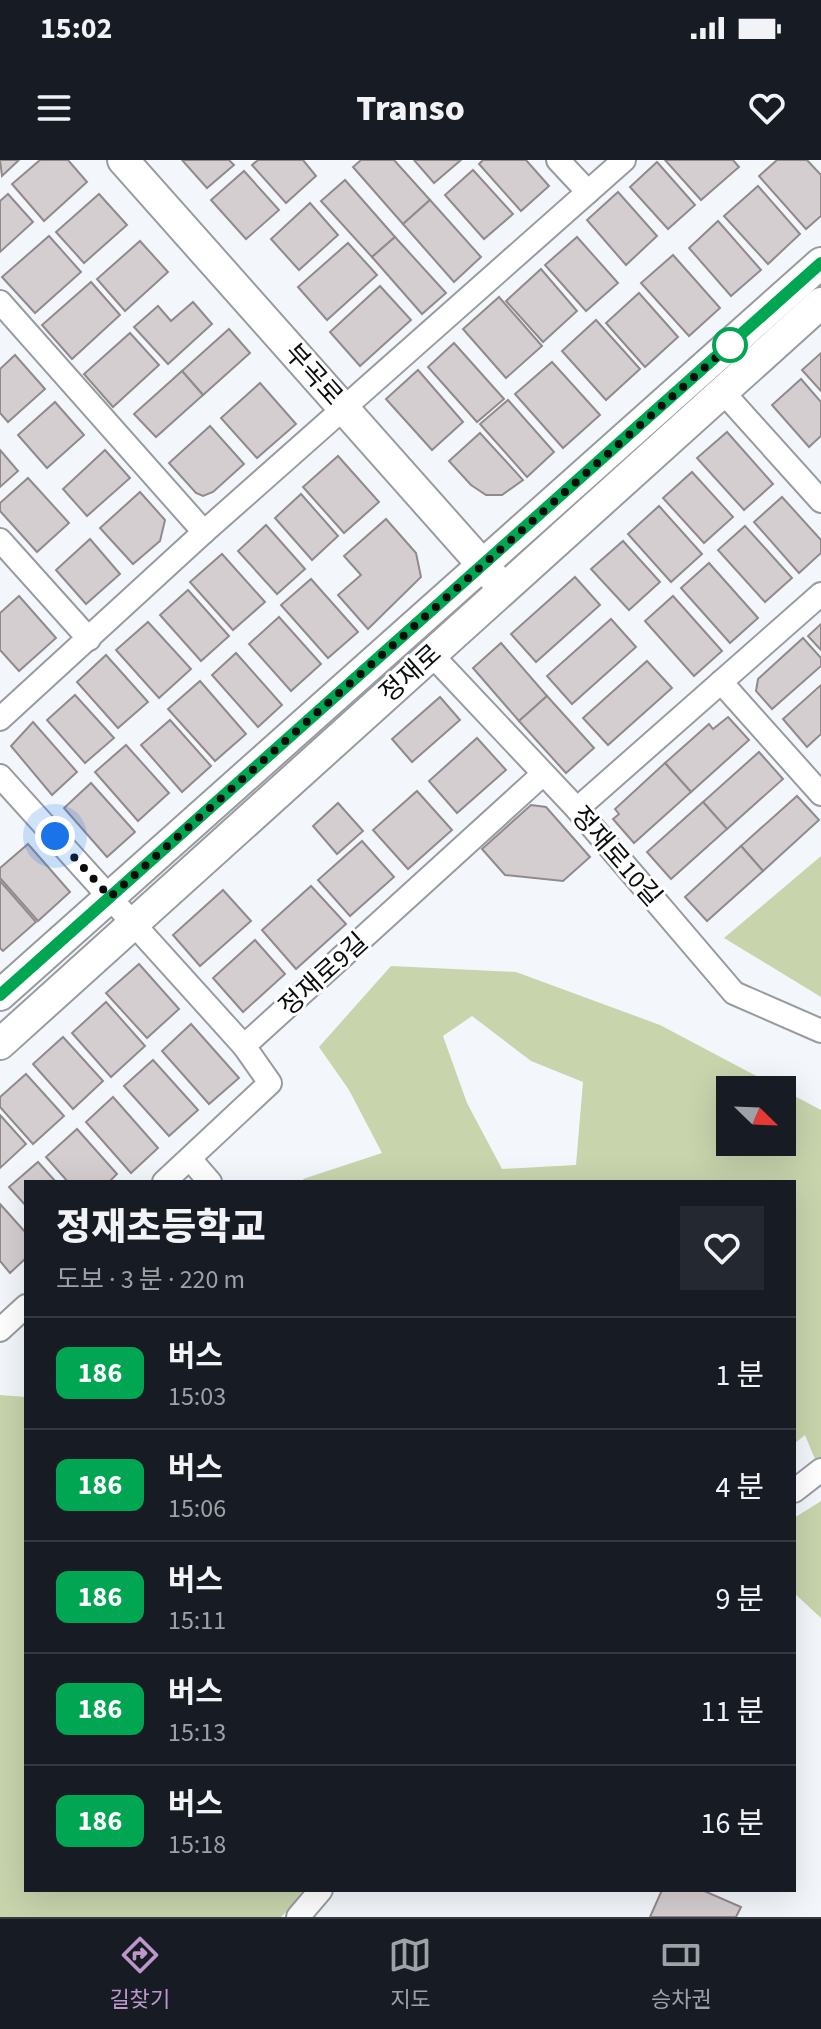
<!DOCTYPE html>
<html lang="ko">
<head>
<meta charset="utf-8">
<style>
  :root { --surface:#171b24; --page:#242831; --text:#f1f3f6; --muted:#9ea1a6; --line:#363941; --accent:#be97ca }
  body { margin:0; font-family:"Source Sans 3","Noto Sans KR",sans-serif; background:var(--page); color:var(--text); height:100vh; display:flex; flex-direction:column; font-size:30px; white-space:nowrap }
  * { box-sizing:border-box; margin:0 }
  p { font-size:26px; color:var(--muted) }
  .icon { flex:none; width:44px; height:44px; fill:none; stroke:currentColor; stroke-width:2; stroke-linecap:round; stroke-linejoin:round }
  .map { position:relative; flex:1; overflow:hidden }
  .side { position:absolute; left:24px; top:1020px; width:772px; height:712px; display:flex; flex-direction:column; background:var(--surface); border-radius:0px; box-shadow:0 8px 32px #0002 }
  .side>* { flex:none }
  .badge { padding:0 16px; border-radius:12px; font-size:28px; line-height:52px }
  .needle { width:52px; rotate:113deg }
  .tools { position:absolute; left:716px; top:916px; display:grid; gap:16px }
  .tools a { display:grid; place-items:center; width:80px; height:80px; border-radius:0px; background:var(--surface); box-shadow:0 8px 32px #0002; font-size:40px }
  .you { position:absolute; width:40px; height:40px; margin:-20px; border:6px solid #fff; border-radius:50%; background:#1a73e8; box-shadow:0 0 0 12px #1a73e833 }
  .map>.badge { position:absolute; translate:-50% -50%; box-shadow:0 0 0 4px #fff }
  .round { display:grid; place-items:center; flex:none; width:84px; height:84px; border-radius:0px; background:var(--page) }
  .overview { display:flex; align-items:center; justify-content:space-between; height:136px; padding:0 32px }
  h1 { font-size:38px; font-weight:800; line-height:60px }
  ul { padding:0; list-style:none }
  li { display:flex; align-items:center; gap:24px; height:112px; padding:0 32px; border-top:2px solid var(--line) }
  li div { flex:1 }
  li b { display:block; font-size:30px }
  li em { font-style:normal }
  li .badge { min-width:88px; font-weight:700; text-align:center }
  .status { display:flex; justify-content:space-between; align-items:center; height:56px; padding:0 40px; background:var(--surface); direction:ltr }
  .status svg { height:22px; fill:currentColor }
  header { display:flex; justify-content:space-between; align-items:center; height:104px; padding:0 32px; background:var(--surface); font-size:36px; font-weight:800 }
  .tab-bar { display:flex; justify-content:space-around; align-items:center; height:112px; border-top:2px solid var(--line); background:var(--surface); font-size:22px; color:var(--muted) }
  .tab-bar a { display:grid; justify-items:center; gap:4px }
  .tab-bar .current { color:var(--accent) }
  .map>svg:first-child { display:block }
  .green { fill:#c7d4ac; fill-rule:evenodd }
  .building { fill:#d5ced1; stroke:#918a8d; stroke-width:2 }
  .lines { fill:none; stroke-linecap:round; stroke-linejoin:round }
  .street-casing { stroke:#989ca1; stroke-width:26 }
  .secondary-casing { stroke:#989ca1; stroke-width:34 }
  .street { stroke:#fff; stroke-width:22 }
  .secondary { stroke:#fff; stroke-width:30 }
  .line-casing { stroke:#fff; stroke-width:18 }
  .line { stroke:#00a651; stroke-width:12 }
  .walk { stroke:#0a0c0d; stroke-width:8; stroke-dasharray:0 14.4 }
  .stop-dot { fill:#fff; stroke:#00a651; stroke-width:4 }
  .labels { text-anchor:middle; stroke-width:6; stroke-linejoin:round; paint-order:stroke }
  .street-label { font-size:26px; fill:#0a0c0d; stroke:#fff }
</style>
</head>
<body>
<div class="status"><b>15:02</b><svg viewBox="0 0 49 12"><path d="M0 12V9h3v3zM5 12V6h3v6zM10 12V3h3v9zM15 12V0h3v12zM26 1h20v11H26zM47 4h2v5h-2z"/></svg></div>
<header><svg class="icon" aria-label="menu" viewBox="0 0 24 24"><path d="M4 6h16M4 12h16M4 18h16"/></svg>Transo<svg class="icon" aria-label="heart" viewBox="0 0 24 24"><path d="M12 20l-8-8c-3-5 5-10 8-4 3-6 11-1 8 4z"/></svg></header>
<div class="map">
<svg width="821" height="1757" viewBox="0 0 821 1757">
  <rect width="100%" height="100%" fill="#f3f7fc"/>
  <g class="green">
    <polygon points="821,696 821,837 724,778"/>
    <path d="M391,806L516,812L660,865L821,950V1314L805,1275L794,1284V1022H304L303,1019L382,993L349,930L319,887ZM472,856L531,901L583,922L576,1005L502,1009L467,943L443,876ZM730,930H782V982H730Z"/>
    <polygon points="0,1235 26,1237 26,1730 308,1730 281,1757 0,1757"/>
    <polygon points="821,1341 821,1458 794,1433 794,1358"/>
  </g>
  <g class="building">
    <polygon points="0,0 19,0 2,16"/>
    <polygon points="40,0 68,0 87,22 44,61 12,24"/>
    <polygon points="182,0 229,0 234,5 207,28"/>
    <polygon points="258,0 303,0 316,16 286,43 252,5"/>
    <polygon points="361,0 394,0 430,40 403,64 353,7"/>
    <polygon points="414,0 461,0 434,23"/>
    <polygon points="483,0 526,0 549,26 521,51 479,4"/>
    <polygon points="665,0 733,0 739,7 701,40"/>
    <polygon points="777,0 807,0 821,15 821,56 806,69 759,16"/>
    <polygon points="657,2 695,45 668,69 630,27"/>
    <polygon points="473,10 513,54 484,79 445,35"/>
    <polygon points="244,11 279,50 246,79 211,40"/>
    <polygon points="345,20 395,77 372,97 321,41"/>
    <polygon points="758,26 800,74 768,104 724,56"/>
    <polygon points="618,32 657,76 626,105 587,60"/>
    <polygon points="8,34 33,62 0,92 0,41"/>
    <polygon points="99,34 127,65 84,103 56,72"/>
    <polygon points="430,40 481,97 454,122 403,64"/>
    <polygon points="310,43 338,75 299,110 271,79"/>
    <polygon points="718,61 761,110 731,136 689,88"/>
    <polygon points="49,76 81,112 35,153 2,117"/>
    <polygon points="395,77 446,133 422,154 372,97"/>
    <polygon points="577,77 618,123 586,151 545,105"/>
    <polygon points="140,81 168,112 125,151 97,119"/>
    <polygon points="348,83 377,115 327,160 298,127"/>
    <polygon points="673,95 720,148 689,176 641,123"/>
    <polygon points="541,109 577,151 543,182 506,141"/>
    <polygon points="91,122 120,155 72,199 42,165"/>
    <polygon points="380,126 411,160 360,206 330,172"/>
    <polygon points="639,133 678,177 645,207 606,163"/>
    <polygon points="499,137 542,186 506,218 463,169"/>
    <polygon points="193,142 212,164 168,204 134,167 158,146 171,161"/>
    <polygon points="596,160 640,209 606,240 562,191"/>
    <polygon points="229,169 250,193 203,235 182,211"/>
    <polygon points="130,173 159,205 113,247 84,214"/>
    <polygon points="454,183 504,239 477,262 428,207"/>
    <polygon points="821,193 821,231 802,210"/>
    <polygon points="15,195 45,229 8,262 0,253 0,209"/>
    <polygon points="552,202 600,255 563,288 515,234"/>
    <polygon points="418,210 463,262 432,290 386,239"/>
    <polygon points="182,211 203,235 156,277 134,254"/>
    <polygon points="801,219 821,242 821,276 809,287 772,245"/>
    <polygon points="260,223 296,264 257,298 221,258"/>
    <polygon points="508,240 554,292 527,317 480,264"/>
    <polygon points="55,242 84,275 47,308 18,275"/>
    <polygon points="210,266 244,304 213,332 203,336 196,333 169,303"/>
    <polygon points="727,272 773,324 744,350 697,298"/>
    <polygon points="480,273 523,320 502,335 486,335 471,325 449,301"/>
    <polygon points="0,290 18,311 0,327"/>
    <polygon points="105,290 130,318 87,356 63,329"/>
    <polygon points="338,296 379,342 344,373 303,327"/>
    <polygon points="692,312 733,357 704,383 663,338"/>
    <polygon points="28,318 69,363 37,392 0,351 0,343"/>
    <polygon points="140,332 165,360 160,381 133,404 100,368"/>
    <polygon points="301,334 338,376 312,400 275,358"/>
    <polygon points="782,337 821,380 821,393 799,413 754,362"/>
    <polygon points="659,346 702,394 671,422 628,374"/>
    <polygon points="386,359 416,393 421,417 368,469 338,435 361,415 344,396"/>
    <polygon points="266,365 305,409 277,434 238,391"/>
    <polygon points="745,366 792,418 765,442 718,390"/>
    <polygon points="90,379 120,414 86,444 56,410"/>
    <polygon points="623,381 660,422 629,450 591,409"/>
    <polygon points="222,394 265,442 233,470 190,422"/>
    <polygon points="709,403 758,458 730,483 681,428"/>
    <polygon points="575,417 600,445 536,502 511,474"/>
    <polygon points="311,419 358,472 328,498 281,445"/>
    <polygon points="188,430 229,476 201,501 160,455"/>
    <polygon points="19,436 56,478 19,511 0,490 0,453"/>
    <polygon points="673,436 722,491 694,516 645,461"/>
    <polygon points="279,457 321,504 291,531 249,484"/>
    <polygon points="611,459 636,487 572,544 547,516"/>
    <polygon points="148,462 191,509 159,538 116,490"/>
    <polygon points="821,464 821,490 808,476"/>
    <polygon points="803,478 821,498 821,506 772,549 756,531 758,519"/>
    <polygon points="501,483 547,536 519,561 473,508"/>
    <polygon points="236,493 282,545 258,567 212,515"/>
    <polygon points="106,495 148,542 118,568 77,522"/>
    <polygon points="647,501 672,528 608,585 583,558"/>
    <polygon points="200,521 246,574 215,601 168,549"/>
    <polygon points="821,525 821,574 807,587 783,559"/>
    <polygon points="75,535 114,578 85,603 47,560"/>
    <polygon points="547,536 594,588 566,613 519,561"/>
    <polygon points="440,537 460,560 412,602 392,579"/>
    <polygon points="728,557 749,580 691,632 665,603 709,564 713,569"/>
    <polygon points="170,560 211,606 182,632 141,585"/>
    <polygon points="33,562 77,612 52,635 11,586"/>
    <polygon points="477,578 506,610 457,653 429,621"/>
    <polygon points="126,585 169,633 138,661 95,612"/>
    <polygon points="759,592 783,619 727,669 703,642"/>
    <polygon points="665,603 691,632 634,683 613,659 619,654 615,649"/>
    <polygon points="91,623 135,672 107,697 64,648"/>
    <polygon points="417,631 452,670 408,709 373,670"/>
    <polygon points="797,636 819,660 763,711 741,686"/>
    <polygon points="703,642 727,669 671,719 647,692"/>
    <polygon points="338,643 363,671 337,694 313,666"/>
    <polygon points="531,645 546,647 590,697 563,721 505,715 482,689"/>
    <polygon points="362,681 394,717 350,756 318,720"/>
    <polygon points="28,684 70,732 38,761 0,718 0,708"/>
    <polygon points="741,686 763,711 707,761 685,737"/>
    <polygon points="0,721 36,762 3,791 0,788"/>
    <polygon points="311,726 346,764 296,809 262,770"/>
    <polygon points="223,730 251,761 200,806 173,775"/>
    <polygon points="255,780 285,814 243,852 213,818"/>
    <polygon points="139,804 179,849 147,878 106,833"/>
    <polygon points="106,842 145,886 111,917 72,873"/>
    <polygon points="191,864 239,918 209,944 162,891"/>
    <polygon points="63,877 103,921 73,949 33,904"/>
    <polygon points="153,900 198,950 169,976 124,926"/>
    <polygon points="26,914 64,956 33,984 0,947 0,937"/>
    <polygon points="113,937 158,988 131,1013 86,962"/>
    <polygon points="0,955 26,984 0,1008"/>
    <polygon points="77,969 117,1014 109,1022 68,1022 46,997"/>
    <polygon points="38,1002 56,1022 26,1022 26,1046 9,1027"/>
    <polygon points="0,1044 26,1073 26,1098 10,1113 0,1101"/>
    <polygon points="662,1730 702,1730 741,1747 736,1757 650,1757"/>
  </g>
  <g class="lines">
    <defs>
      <g id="street">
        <polyline points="558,0 588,32"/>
        <polyline points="0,142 204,372"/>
        <polyline points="722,231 821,341"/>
        <polyline points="0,380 89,479"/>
        <polyline points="431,494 577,649 734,833 821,871"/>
        <polyline points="721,522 821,634"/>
        <polyline points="0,559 204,372 624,0"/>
        <polyline points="0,616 244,886"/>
        <polyline points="577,649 821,434"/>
        <polyline points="190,999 210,1022"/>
        <polyline points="164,1022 270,923 244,886 542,615"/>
        <polyline points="0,1170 26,1146"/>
        <polyline points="794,1331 821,1310"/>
        <polyline points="298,1757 321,1730"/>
      </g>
      <g id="secondary">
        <polyline points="123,0 496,420"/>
        <polyline points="0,835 821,103"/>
        <polyline points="0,884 821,143"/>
      </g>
    </defs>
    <use href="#street" class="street-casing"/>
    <use href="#secondary" class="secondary-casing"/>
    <use href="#street" class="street"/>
    <use href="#secondary" class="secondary"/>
  </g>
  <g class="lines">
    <defs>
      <polyline id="line" points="0,835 821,103"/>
    </defs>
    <use href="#line" class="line-casing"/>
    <use href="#line" class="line"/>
    <polyline class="walk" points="55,676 110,737 730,185"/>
  </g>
  <circle class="stop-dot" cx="730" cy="185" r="16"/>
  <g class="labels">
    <g class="street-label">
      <text transform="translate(314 214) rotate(48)" y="9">부곡로</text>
      <text transform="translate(410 513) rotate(-42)" y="9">정재로</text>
      <text transform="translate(617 696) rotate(49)" y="9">정재로10길</text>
      <text transform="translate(323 814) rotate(-42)" y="9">정재로9길</text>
    </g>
  </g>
</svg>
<div class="tools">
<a><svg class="needle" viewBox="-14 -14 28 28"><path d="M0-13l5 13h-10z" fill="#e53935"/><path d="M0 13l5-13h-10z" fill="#9ea1a6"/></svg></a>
</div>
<div class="you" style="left:55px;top:676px"></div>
<section class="side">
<div class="overview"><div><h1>정재초등학교</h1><p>도보 · 3 분 · 220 m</p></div><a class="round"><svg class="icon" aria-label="heart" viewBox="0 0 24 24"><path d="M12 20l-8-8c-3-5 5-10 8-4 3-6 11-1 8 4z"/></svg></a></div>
<ul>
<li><span class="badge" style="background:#00a651;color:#fff">186</span><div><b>버스</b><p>15:03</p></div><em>1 분</em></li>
<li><span class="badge" style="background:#00a651;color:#fff">186</span><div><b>버스</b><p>15:06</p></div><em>4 분</em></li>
<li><span class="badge" style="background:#00a651;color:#fff">186</span><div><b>버스</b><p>15:11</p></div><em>9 분</em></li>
<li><span class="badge" style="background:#00a651;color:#fff">186</span><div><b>버스</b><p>15:13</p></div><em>11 분</em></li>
<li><span class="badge" style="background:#00a651;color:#fff">186</span><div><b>버스</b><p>15:18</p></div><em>16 분</em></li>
</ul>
</section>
</div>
<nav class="tab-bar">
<a class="current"><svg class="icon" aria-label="directions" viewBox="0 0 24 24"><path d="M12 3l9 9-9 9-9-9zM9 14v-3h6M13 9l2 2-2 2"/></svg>길찾기</a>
<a><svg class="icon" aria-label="map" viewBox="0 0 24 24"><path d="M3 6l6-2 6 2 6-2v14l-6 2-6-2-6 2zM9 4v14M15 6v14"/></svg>지도</a>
<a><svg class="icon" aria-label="tickets" viewBox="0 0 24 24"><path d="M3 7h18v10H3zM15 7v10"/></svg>승차권</a>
</nav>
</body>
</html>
